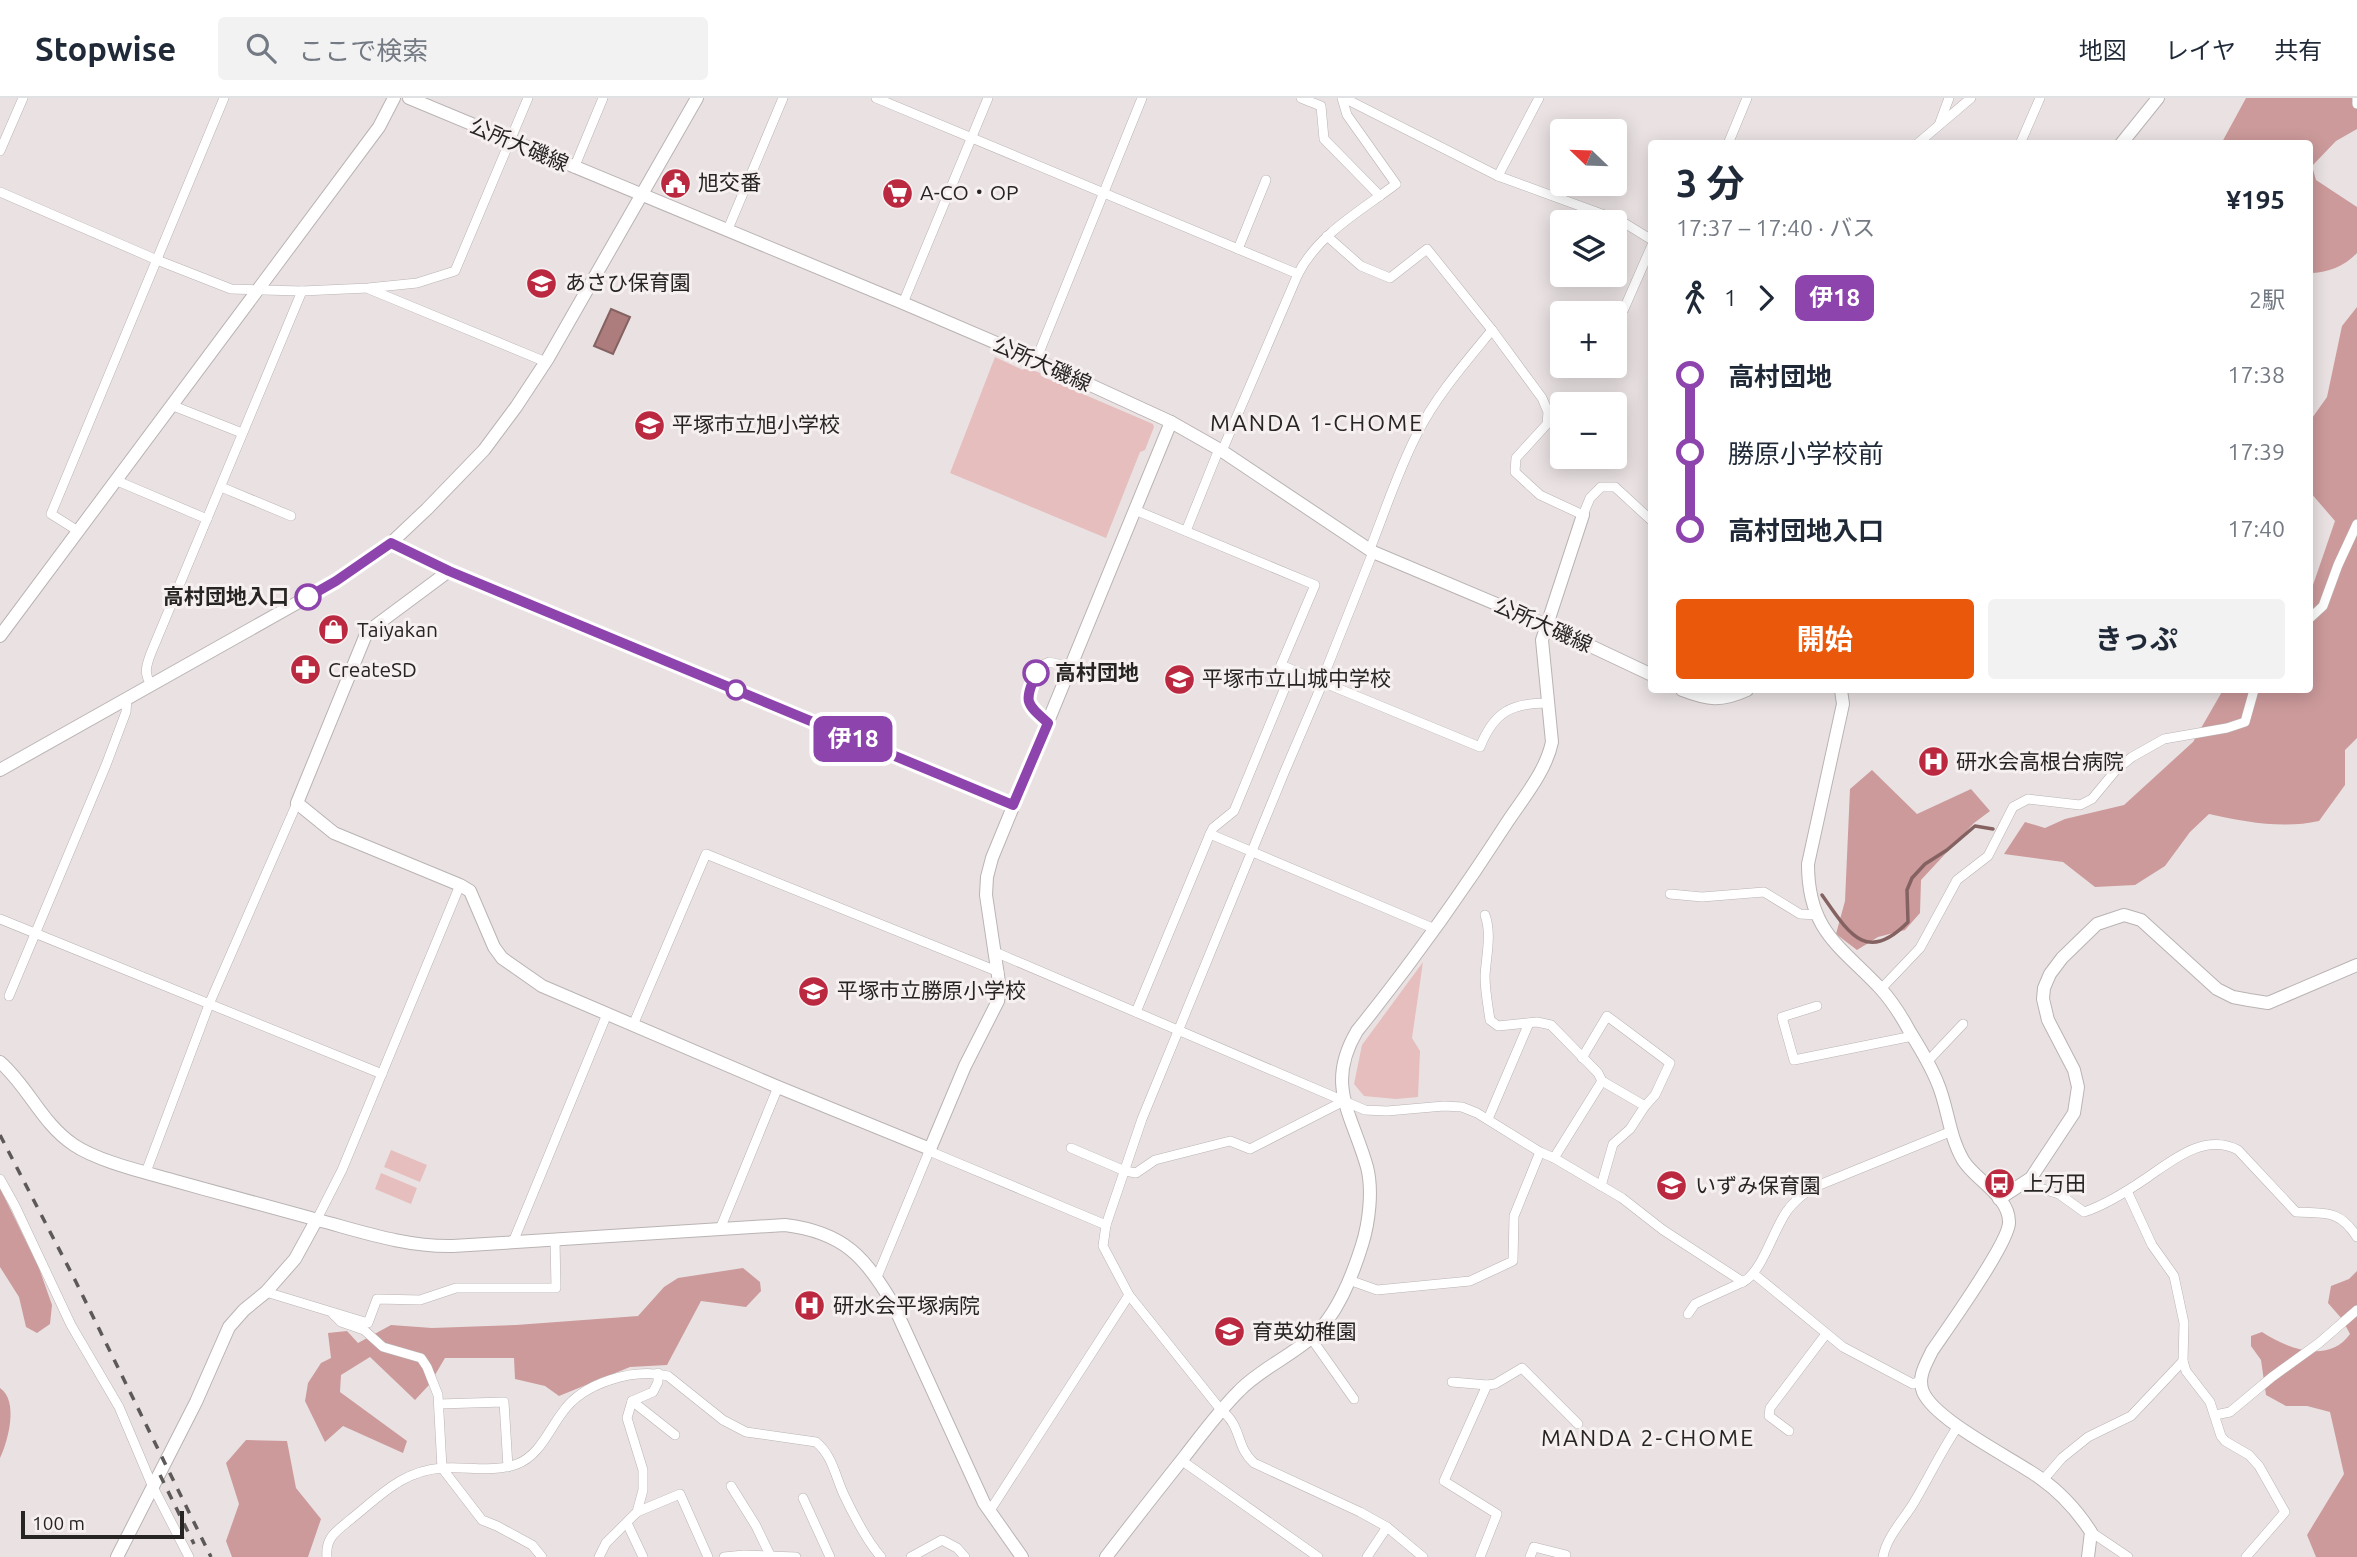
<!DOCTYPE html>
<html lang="ja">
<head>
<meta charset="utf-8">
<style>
  :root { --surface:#fff; --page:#f2f2f3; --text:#1f2937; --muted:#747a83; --line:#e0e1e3; --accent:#ea580c }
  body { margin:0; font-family:Ubuntu,"Noto Sans JP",sans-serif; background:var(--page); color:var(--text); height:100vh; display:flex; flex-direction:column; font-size:26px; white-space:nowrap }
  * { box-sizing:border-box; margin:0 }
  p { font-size:23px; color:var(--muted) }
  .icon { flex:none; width:38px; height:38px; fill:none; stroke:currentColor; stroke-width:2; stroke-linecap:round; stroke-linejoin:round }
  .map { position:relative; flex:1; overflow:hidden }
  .side { position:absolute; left:1648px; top:42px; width:665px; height:553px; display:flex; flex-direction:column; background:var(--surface); border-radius:7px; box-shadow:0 4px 18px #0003 }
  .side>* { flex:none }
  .badge { padding:0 14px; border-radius:10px; font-size:24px; line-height:46px }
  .needle { width:46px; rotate:293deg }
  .tools { position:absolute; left:1550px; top:21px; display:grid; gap:14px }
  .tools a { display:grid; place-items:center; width:77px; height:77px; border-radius:7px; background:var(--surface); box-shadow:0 4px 18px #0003; font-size:35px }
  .scale { position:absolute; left:21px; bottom:18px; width:163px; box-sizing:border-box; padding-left:7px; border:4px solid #272424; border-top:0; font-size:19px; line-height:24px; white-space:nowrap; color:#272424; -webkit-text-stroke:5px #f7f0f0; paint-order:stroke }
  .map>.badge { position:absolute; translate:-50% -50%; box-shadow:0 0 0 4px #fff }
  .legs { display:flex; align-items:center; gap:10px; height:77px; padding:0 28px; font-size:23px }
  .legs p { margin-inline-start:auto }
  .overview { display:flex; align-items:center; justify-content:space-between; height:119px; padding:0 28px }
  h1 { font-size:38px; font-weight:700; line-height:52px }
  .cta { display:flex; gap:14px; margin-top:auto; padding:14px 28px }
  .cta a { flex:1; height:80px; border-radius:7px; background:var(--accent); color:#fff; font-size:28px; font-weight:700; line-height:80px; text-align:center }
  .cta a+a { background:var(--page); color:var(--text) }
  ul { padding:0 28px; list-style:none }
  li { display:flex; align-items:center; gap:24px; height:77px; font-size:26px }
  li i { display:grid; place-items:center; width:10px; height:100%; margin:0 9px; background:currentColor }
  li i::after { content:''; width:18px; height:18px; margin:-9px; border:5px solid; border-radius:50%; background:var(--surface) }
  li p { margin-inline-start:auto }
  li:first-child i { background:linear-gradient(#0000 50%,currentColor 0) }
  li:last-child i { background:linear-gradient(currentColor 50%,#0000 0) }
  header { display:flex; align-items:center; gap:42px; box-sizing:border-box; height:98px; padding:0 35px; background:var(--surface); border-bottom:2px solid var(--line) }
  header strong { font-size:33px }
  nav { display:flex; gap:38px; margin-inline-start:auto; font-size:24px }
  .search { width:490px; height:63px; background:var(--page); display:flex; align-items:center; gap:18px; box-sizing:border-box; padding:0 24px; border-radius:7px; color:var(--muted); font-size:26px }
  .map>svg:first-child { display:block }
  .green { fill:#e6bebe }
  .forest { fill:#cc9a9b }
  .water { fill:#ad7c7d; stroke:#856262; stroke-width:2 }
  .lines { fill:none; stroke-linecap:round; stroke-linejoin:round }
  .stream { stroke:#856262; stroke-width:3.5 }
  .street-casing { stroke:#bab3b3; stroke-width:10 }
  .secondary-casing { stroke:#bab3b3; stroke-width:14 }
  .street { stroke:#fff; stroke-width:9 }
  .secondary { stroke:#fff; stroke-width:12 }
  .rail { stroke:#5d5959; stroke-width:3.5; stroke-dasharray:9 9; stroke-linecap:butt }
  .line-1-casing { stroke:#fff; stroke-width:16 }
  .line-1 { stroke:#8e44ad; stroke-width:10 }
  .stop-1-dot { fill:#fff; stroke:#8e44ad; stroke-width:3.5 }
  .labels { text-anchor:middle; stroke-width:6; stroke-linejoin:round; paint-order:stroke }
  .street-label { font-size:21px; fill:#272424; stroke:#f7f0f0 }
  .poi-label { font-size:21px; fill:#272424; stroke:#f7f0f0; text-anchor:start }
  .stop-label { font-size:21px; font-weight:bold; fill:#272424; stroke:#f7f0f0; text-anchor:end }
  .neighbourhood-label { font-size:23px; letter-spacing:2px; fill:#272424; stroke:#f7f0f0 }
</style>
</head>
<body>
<header>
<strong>Stopwise</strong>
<div class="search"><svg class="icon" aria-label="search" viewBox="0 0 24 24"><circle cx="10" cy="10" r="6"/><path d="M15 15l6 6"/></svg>ここで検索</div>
<nav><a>地図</a><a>レイヤ</a><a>共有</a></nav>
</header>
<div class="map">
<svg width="2357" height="1459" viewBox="0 0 2357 1459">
  <rect width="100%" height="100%" fill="#eae2e2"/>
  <g class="green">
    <polygon points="995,259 1023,272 1025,269 1040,275 1041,278 1153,326 1154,329 1145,352 1140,354 1106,440 950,375"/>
    <polygon points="1423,864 1412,940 1420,953 1418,999 1396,1001 1364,998 1354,986 1362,947"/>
    <polygon points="391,1052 427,1067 420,1084 384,1069"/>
    <polygon points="381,1075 417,1090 411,1106 375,1091"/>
  </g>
  <g class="forest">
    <path d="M2246,0H2357V31L2336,43L2312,68L2316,82L2357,109V155C2345,168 2327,175 2310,175V46H2221Z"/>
    <path d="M2357,209V640L2345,652V687L2319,723C2283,731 2245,724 2209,716L2190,734L2165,768L2135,787L2095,789L2063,764L2004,756L2025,724L2045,730L2065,721L2124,707L2193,644L2223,592H2310V491L2313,487L2335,423L2310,394V323L2327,299L2342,228Z"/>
    <polygon points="1872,672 1917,716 1971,691 1990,713 1974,725 1921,782 1920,815 1905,832 1878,839 1857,852 1836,836 1845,803 1850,691"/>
    <polygon points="0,1090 39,1170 52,1207 50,1226 37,1235 26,1229 19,1199 0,1169"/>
    <polygon points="743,1170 760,1184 761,1193 746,1209 701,1203 667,1267 630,1269 559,1298 545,1288 515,1281 514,1260 445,1260 429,1287 415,1302 370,1259 341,1277 340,1294 407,1343 403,1355 343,1328 325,1344 305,1303 308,1285 321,1265 331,1260 328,1235 347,1233 358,1245 391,1227 432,1230 516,1227 638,1218 664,1189 678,1180"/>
    <path d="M2357,1173V1459H2316L2307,1437L2344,1376L2330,1314L2307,1308H2286L2266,1297L2261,1262L2251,1248V1238L2262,1234C2288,1251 2329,1266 2350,1236L2342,1221L2328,1205L2331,1188L2349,1181Z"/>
    <path d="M0,1290C19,1303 8,1343 0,1360Z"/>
    <polygon points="246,1342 287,1343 296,1390 321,1421 308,1459 232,1459 226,1443 239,1406 226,1365"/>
  </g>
  <polygon class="water" points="611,211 630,219 613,256 594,248"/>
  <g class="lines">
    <path class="stream" d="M1822,797C1848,834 1866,867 1908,824L1907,792L1912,780L1925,766L1947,752L1975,728L1993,731"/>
    <defs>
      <g id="street">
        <polyline points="876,0 1298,176 1222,353"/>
        <polyline points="1301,0 1321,8 1324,41 1380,98"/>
        <polyline points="1344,0 1498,78 1621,123 1652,142"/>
        <polyline points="2357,0 2357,6"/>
        <polyline points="1939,27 1949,0"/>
        <polyline points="1728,46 1747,0"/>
        <polyline points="1917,46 1971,0"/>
        <polyline points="2020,46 2040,0"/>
        <polyline points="0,53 23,0"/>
        <polyline points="574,70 603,0"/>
        <polyline points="1498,78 1539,0"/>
        <polyline points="0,94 157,162 231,191 302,193 368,190 417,185 455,173 528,0"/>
        <polyline points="728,131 783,0"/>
        <polyline points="1327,138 1361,168 1390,180 1427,151 1492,232 1542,300 1548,314 1547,326 1516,360 1515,374 1540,397 1583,417 1590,400 1601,389 1615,389 1652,423"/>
        <polyline points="1238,151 1266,82"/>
        <path d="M1298,176C1318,136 1362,112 1396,86L1347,17L1342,0"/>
        <polyline points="369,191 546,264"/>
        <polyline points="903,205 988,0"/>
        <polyline points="1615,219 1624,211 1652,147"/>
        <polyline points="1036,262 1142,0"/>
        <polyline points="171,307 242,335"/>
        <polyline points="115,382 207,421"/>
        <polyline points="221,389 291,418"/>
        <polyline points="1135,412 1315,487 1281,567 1280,574 1284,592 1234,713 1213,730 1210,736 1136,914"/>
        <polyline points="78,433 51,416 224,0"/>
        <polyline points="1186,433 1219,351"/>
        <path d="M1370,451C1385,413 1398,373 1417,336C1436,298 1465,265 1492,232"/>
        <path d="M1373,454L1326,572L1323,584L1284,675L1142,1021L1106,1127L1103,1148L1129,1197L1221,1312C1243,1329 1235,1348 1254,1365L1360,1414L1387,1429L1423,1459"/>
        <polyline points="2310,520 2323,508 2338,467 2357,426"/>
        <path d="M1281,567L1480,649C1494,614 1511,605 1548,605"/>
        <path d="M151,586C143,575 147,566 151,555L302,193"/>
        <path d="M1048,625C1020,600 1025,602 1038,569L1049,564L1070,569"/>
        <polyline points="1210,736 1435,831"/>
        <polyline points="1670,796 1702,799 1764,794 1800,816 1817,817"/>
        <path d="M1485,817C1492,836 1486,859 1485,878C1485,893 1488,908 1490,922L1498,928L1537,924L1551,927L1598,975L1602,983L1645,1008L1630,1031L1613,1046L1601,1088"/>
        <polyline points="0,821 382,976"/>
        <path d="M995,854L1365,1012L1387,1013L1444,1008L1462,1009L1477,1015L1540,1054L1554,1060L1622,1100L1663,1132L1743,1184C1763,1173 1773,1132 1787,1113C1794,1103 1802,1097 1812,1090L1952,1033"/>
        <polyline points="1881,891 1920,850 1957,782 1988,758 2013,709 2028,701 2080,707 2092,701 2116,672 2132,659 2164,641 2227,630 2245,624 2254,592"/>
        <polyline points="9,898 106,667 126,614 127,601"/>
        <polyline points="1817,908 1782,919 1794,962 1913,938"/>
        <polyline points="633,927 706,756 999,874"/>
        <polyline points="1582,960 1607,918 1670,965 1655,997 1645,1008"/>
        <polyline points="1927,964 1963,926"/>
        <polyline points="1488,1021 1529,925"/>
        <polyline points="1071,1050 1125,1073 1136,1075 1155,1062 1230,1043 1250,1051 1344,1003"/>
        <polyline points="929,1053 1106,1127"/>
        <polyline points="1554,1060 1602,983"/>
        <polyline points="146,1074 210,904 297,705"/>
        <polyline points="0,1081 15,1108 71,1227 119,1309 152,1387 189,1459"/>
        <path d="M2024,1085L2059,1096L2084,1114C2106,1107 2129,1092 2148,1079C2174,1061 2205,1035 2238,1052L2296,1114C2326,1116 2339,1111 2357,1139"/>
        <polyline points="2127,1093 2152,1147 2174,1178 2184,1225 2183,1263 2186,1273 2210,1304 2221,1338 2225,1343 2249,1357 2259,1368 2285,1414 2246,1459"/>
        <polyline points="317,1121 342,1072 460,787"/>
        <polyline points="720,1131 778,989"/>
        <polyline points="513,1144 607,916"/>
        <polyline points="1754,1176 1843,1249 1913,1286 1920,1283"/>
        <polyline points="877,1179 930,1051"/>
        <polyline points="1349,1182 1377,1192 1470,1183 1513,1163 1514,1118 1540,1054"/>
        <polyline points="266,1194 368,1225 377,1201 420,1202 456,1190 556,1190 555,1142"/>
        <polyline points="333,1216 341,1224 364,1232 383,1249 421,1260 427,1269 438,1297 442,1370 482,1422 497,1428 532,1447 542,1459"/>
        <polyline points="1688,1216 1695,1206 1701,1203 1743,1184"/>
        <polyline points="1311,1240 1354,1301"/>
        <polyline points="1452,1284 1487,1287"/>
        <polyline points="632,1303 675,1337"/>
        <polyline points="439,1306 504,1304 508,1369"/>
        <polyline points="2215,1317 2230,1314 2272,1279 2319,1245 2357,1212"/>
        <polyline points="1789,1333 1769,1318 1770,1310 1826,1236"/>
        <polyline points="1181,1362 1318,1459"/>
        <polyline points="2043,1382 2062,1360 2088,1339 2131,1318 2183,1263"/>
        <polyline points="731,1388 756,1428 770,1457"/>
        <polyline points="803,1400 830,1459"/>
        <polyline points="637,1414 643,1392 643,1372 627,1320 632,1303 653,1294 658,1284 658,1275"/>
        <polyline points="989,1414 1129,1197"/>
        <polyline points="627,1425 643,1459"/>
        <polyline points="2091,1434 2128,1459"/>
        <path d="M327,1459C325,1439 337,1433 351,1421C381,1397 402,1373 442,1370C467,1368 493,1375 517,1366C539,1358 549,1332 562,1315C583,1284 634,1270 668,1278L723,1322L746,1334L816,1344C833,1358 835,1378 844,1397C854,1418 866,1442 881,1459"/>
        <polyline points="599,1459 606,1445 637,1414 680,1396 708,1459"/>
        <polyline points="724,1459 744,1457 796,1459"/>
        <polyline points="911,1459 942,1442 957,1450 965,1459"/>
        <polyline points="1367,1459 1387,1429"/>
        <polyline points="1480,1459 1497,1416 1444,1383 1487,1287 1495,1286 1522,1270 1578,1326"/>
        <polyline points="1530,1459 1534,1449 1566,1457"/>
        <path d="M1883,1459C1887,1437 1905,1421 1916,1401C1930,1377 1942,1352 1958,1328"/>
      </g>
      <g id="secondary">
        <polyline points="409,0 903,205 1036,262 1171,324 1222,353 1373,454 1546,527 1652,577"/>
        <polyline points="2121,46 2158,0"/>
        <polyline points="391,445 449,473 1013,707"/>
        <polyline points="449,473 367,534 297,705 334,735 460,787 470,793 494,849 502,860 542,888 778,989 930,1051 965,968 998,903 1000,891 986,797 987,779 992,760 1171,324"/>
        <polyline points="0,538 379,29 394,0"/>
        <path d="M1682,592C1708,602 1721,604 1747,592"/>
        <path d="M1841,592L1843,606L1808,766C1808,832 1839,847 1880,890C1891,902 1902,919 1910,934C1920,950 1931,968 1938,986C1948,1010 1949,1038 1963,1062C1975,1082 2010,1098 2009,1125C2008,1146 1947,1231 1932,1253C1926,1266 1917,1279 1923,1294C1936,1323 2012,1360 2040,1380C2060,1394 2078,1414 2091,1434L2088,1459"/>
        <polyline points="0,672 336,483 391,445 427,411 484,352 516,309 547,262 697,0"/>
        <path d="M0,964C28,988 42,1026 74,1047C99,1064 149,1075 179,1084C225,1097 271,1109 318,1122C363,1134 406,1149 453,1148L785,1127C843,1134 866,1159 894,1208L984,1405L1022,1459"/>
        <polyline points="1999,1101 2031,1080 2074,1015 2078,989 2074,972 2048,922 2043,901 2044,890 2050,876 2062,860 2097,826 2124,817 2141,822 2217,891 2233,899 2249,902 2268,905 2357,867"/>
        <polyline points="117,1459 196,1304 229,1229 244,1212 266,1194 295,1161 317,1121"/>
        <path d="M1106,1459C1132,1425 1158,1392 1185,1358C1202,1336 1219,1313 1239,1293C1259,1272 1289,1259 1311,1240C1337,1218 1352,1179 1362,1147C1369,1125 1373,1092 1367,1069C1352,1016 1325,987 1357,933C1411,866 1461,796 1508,723C1524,699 1546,673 1552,644L1542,542L1583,417"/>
      </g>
    </defs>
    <use href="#street" class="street-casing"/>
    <use href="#secondary" class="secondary-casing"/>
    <use href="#street" class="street"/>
    <use href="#secondary" class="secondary"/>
    <g class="rail">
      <polyline points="0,1037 76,1184 211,1459"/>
      <polyline points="160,1377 194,1446"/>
    </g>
  </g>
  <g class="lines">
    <defs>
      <path id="line-1" d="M308,499L336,483L391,445L449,473L1013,707L1048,625C1024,604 1025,604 1036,575"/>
    </defs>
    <use href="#line-1" class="line-1-casing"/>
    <use href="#line-1" class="line-1"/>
  </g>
  <defs>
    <symbol id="civic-disc" viewBox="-11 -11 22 22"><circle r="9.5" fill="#bb2941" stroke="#f7f0f0"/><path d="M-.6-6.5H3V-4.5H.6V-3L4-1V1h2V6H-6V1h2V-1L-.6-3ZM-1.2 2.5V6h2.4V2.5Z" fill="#fff"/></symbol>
    <symbol id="supermarket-disc" viewBox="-11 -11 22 22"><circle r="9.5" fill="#bb2941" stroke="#f7f0f0"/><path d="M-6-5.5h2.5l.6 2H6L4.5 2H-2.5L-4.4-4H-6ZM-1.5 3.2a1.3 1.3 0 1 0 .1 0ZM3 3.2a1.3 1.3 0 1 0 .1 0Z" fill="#fff"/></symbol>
    <symbol id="school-disc" viewBox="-11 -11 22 22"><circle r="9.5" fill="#bb2941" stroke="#f7f0f0"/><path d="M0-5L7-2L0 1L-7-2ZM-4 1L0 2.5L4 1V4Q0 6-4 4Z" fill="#fff"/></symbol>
    <symbol id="shop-disc" viewBox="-11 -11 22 22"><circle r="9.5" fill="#bb2941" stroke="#f7f0f0"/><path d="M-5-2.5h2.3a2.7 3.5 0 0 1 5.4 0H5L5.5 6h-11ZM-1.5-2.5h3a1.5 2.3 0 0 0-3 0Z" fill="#fff"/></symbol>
    <symbol id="pharmacy-disc" viewBox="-11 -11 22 22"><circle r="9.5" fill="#bb2941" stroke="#f7f0f0"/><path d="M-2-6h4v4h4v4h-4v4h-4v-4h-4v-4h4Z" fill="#fff"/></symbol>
    <symbol id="hospital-disc" viewBox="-11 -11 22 22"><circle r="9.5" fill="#bb2941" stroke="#f7f0f0"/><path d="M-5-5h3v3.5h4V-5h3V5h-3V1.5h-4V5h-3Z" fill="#fff"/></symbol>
    <symbol id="bus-disc" viewBox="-11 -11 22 22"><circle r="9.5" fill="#bb2941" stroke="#f7f0f0"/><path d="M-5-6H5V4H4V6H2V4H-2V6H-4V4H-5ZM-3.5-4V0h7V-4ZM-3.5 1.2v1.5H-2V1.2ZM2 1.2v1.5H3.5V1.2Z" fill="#fff"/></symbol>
  </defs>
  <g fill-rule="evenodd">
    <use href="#civic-disc" x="658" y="68" width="35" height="35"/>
    <use href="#supermarket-disc" x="880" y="78" width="35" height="35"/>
    <use href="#school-disc" x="524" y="168" width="35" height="35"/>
    <use href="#school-disc" x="632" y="310" width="35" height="35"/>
    <use href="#shop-disc" x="316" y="514" width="35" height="35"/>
    <use href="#pharmacy-disc" x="288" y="554" width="35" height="35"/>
    <use href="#school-disc" x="1162" y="564" width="35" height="35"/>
    <use href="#hospital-disc" x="1916" y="646" width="35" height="35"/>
    <use href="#school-disc" x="796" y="876" width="35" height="35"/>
    <use href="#bus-disc" x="1982" y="1068" width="35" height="35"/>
    <use href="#school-disc" x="1654" y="1070" width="35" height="35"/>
    <use href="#hospital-disc" x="792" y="1190" width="35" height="35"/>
    <use href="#school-disc" x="1212" y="1216" width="35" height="35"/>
  </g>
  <g class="stop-1-dot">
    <circle cx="308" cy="499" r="12"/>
    <circle cx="1036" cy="575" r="12"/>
    <circle cx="736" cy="592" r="9"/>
  </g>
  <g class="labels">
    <g class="street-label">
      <text transform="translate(519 47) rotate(23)" y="7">公所大磯線</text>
      <text transform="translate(1042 266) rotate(24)" y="7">公所大磯線</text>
      <text transform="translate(1543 527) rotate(24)" y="7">公所大磯線</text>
    </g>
    <g class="poi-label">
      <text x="698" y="92">旭交番</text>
      <text x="920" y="102">A-CO・OP</text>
      <text x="565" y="192">あさひ保育園</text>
      <text x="672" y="334">平塚市立旭小学校</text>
      <text x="357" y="539">Taiyakan</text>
      <text x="328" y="579">CreateSD</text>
      <text x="1202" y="588">平塚市立山城中学校</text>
      <text x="1956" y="671">研水会高根台病院</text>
      <text x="837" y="900">平塚市立勝原小学校</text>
      <text x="2023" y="1093">上万田</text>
      <text x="1695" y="1095">いずみ保育園</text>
      <text x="833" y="1215">研水会平塚病院</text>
      <text x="1252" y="1241">育英幼稚園</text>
    </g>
    <g class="stop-label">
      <text x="289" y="506">高村団地入口</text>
      <text x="1055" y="582" text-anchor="start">高村団地</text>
    </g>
    <g class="neighbourhood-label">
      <text x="1317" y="333">MANDA 1-CHOME</text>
      <text x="1648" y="1348">MANDA 2-CHOME</text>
    </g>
  </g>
</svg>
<div class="tools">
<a><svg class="needle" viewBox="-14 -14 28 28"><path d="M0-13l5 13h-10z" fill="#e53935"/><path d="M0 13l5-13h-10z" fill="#747a83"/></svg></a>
<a><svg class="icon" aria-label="layers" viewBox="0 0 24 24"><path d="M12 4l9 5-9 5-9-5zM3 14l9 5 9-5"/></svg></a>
<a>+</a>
<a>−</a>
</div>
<div class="scale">100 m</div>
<b class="badge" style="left:853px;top:641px;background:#8e44ad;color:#fff">伊18</b>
<section class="side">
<div class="overview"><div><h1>3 分</h1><p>17:37 – 17:40 · バス</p></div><b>¥195</b></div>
<div class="legs"><svg class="icon" aria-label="walk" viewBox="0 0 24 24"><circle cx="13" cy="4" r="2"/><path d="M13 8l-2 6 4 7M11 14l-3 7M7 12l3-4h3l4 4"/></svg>1<svg class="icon" aria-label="forward" viewBox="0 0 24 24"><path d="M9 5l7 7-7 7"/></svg><b class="badge" style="background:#8e44ad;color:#fff">伊18</b><p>2駅</p></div>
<ul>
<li><i style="color:#8e44ad"></i><b>高村団地</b><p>17:38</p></li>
<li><i style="color:#8e44ad"></i><span>勝原小学校前</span><p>17:39</p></li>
<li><i style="color:#8e44ad"></i><b>高村団地入口</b><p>17:40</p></li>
</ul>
<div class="cta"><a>開始</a><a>きっぷ</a></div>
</section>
</div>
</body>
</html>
